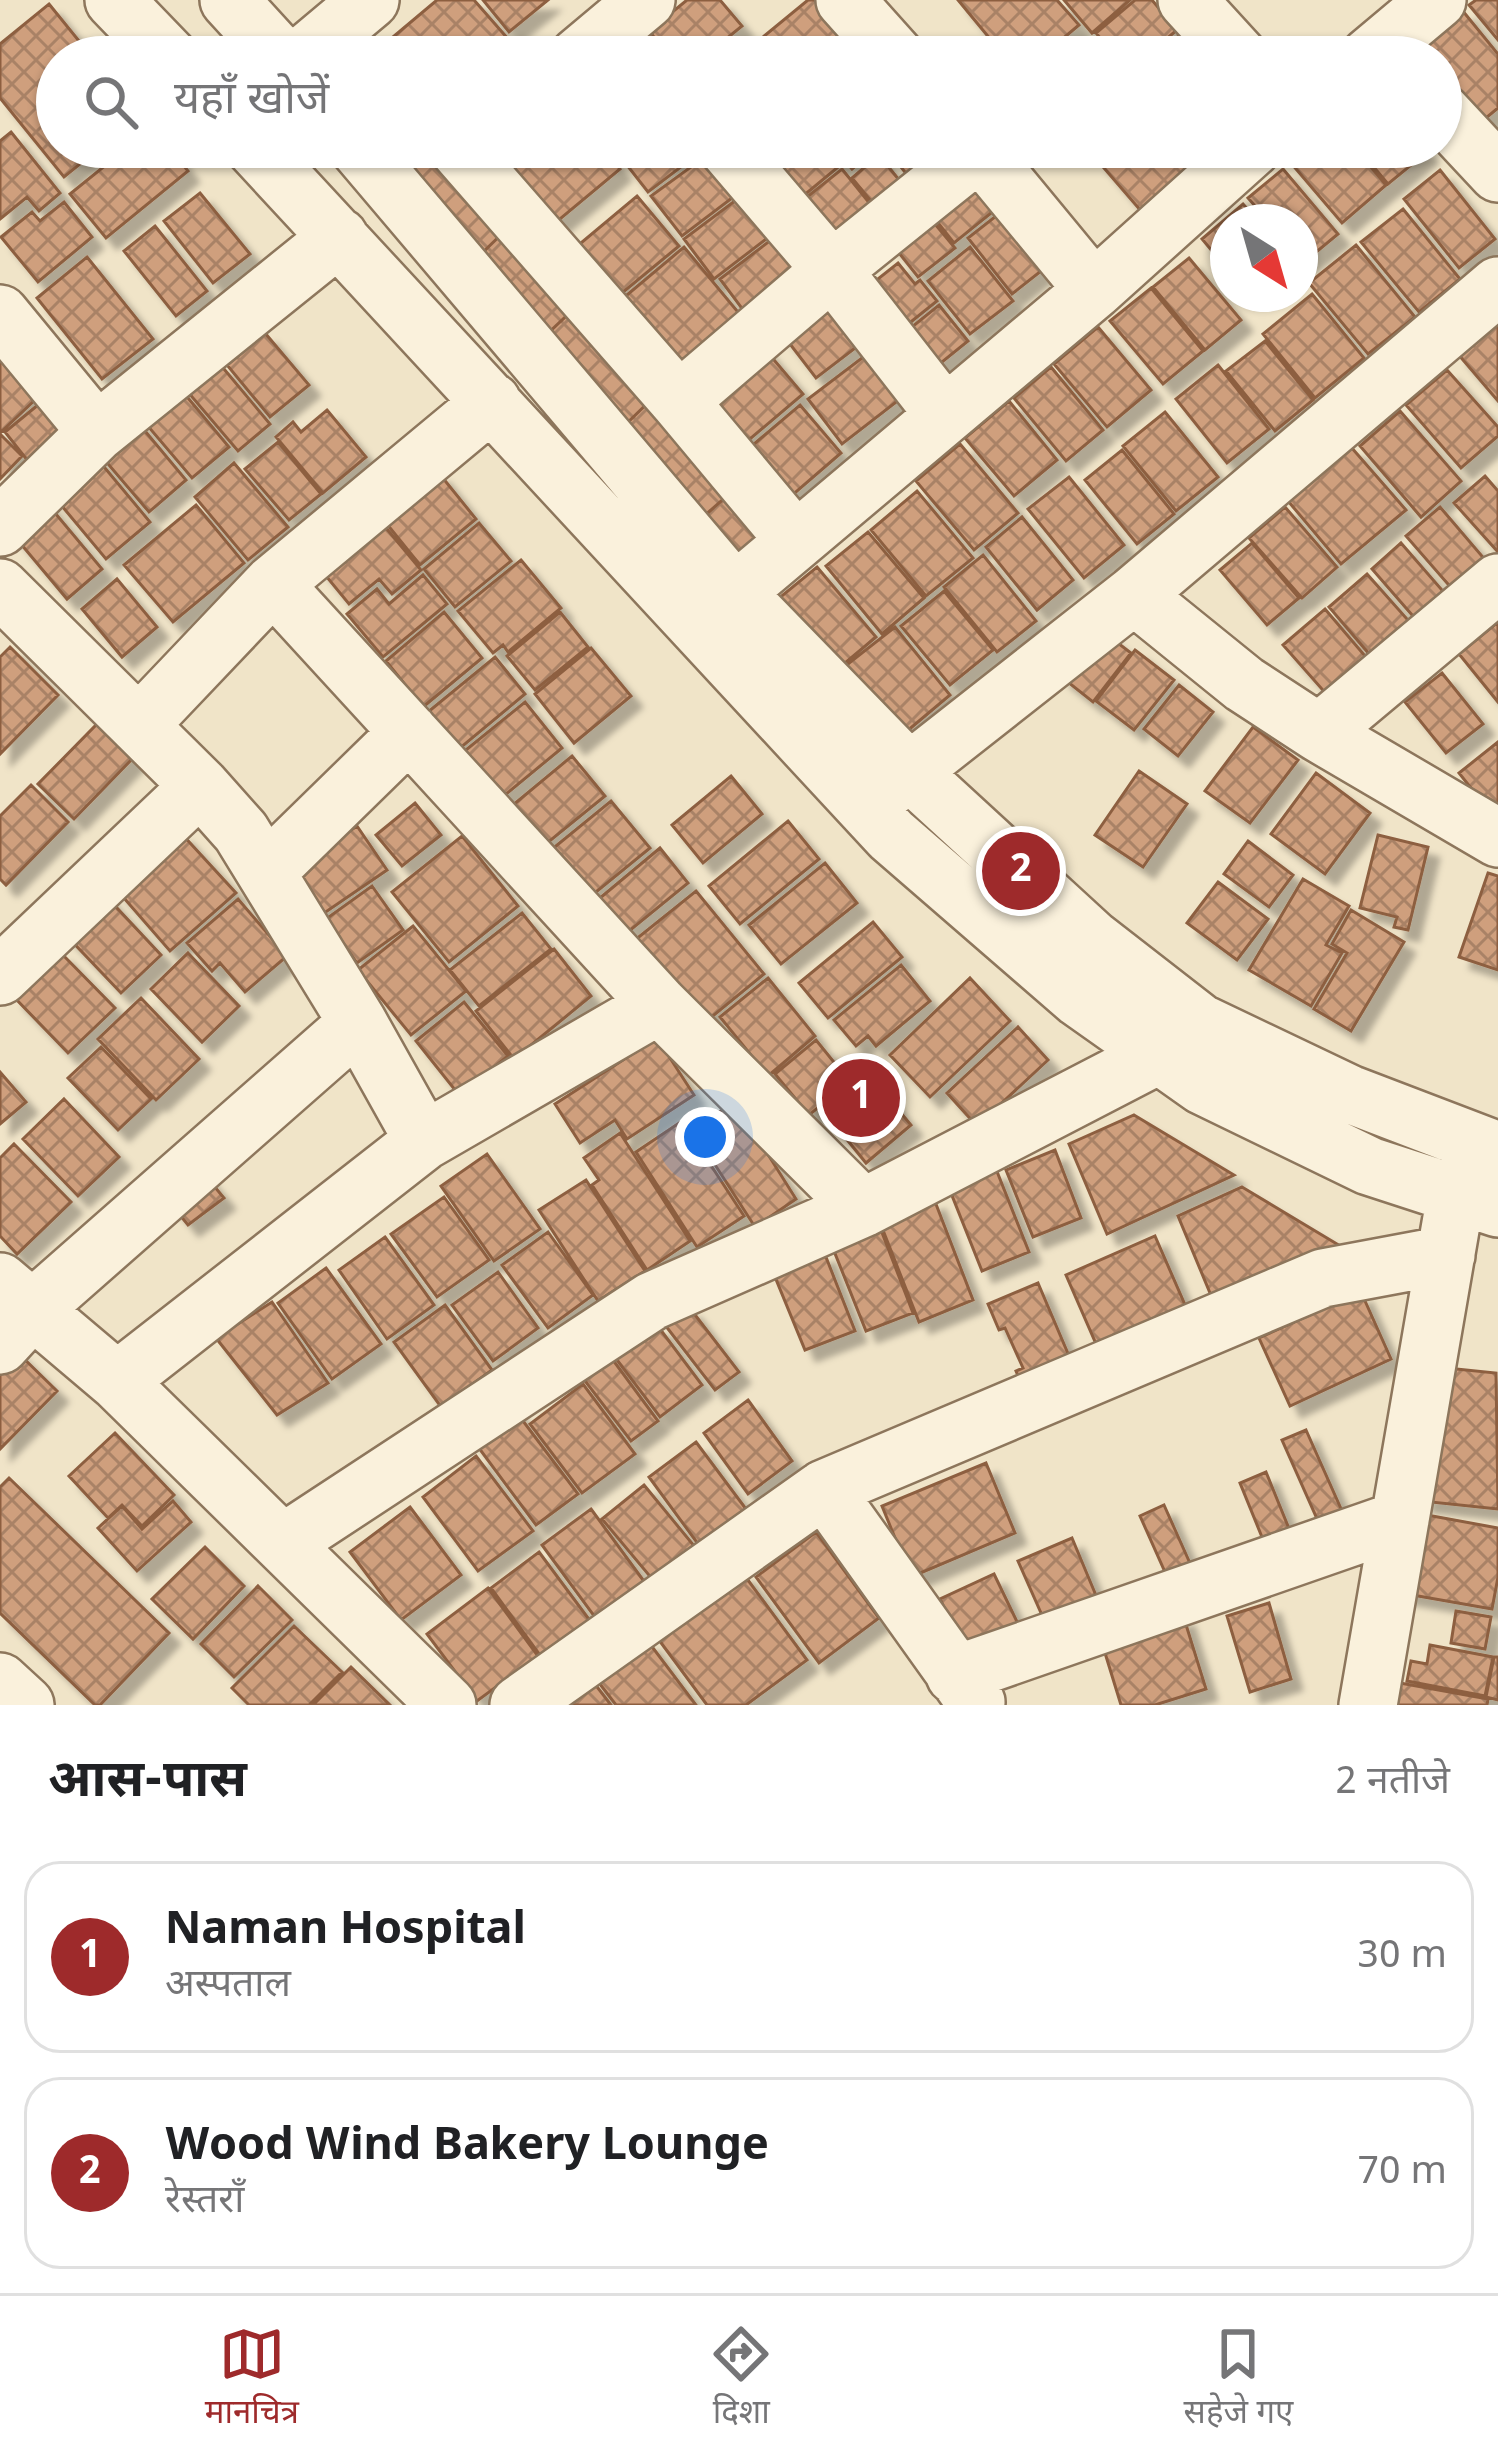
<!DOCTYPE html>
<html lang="hi">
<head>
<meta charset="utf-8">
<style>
	body { margin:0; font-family:Georgia,"Noto Sans Devanagari",serif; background:#f2f2f2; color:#202124 }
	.compass { position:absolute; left:1210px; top:204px; width:108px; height:108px; border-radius:50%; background:#fff; box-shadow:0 3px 9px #0004; rotate:143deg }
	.you { position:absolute; left:705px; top:1137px; width:42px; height:42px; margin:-30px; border:9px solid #fff; border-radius:50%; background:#1a73e8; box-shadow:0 0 0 18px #1a73e833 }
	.badge { display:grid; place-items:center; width:78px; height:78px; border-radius:50%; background:#9e2a2b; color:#fff; font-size:39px; font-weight:700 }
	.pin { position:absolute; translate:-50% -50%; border:6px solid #fff; box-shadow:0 3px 12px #0006 }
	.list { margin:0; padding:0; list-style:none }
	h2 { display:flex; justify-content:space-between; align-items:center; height:156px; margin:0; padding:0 48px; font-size:51px }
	h2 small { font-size:39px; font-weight:400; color:#757577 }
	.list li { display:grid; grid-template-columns:78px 1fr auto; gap:36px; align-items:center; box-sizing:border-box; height:192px; margin:0 24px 24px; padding:0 24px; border:3px solid #e0e0e0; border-radius:36px }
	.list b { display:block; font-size:45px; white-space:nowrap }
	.list p { margin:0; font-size:39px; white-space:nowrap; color:#757577 }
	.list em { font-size:39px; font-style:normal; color:#757577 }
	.icon { flex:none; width:66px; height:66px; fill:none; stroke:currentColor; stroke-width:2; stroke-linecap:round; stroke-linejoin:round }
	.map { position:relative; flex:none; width:1498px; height:1705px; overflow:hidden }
	.search { position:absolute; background:#fff; box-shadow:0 3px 9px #0004; left:36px; right:36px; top:36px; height:132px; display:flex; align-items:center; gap:30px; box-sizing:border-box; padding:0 42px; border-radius:66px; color:#757577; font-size:45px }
	.sheet { height:588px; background:#fff }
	nav { display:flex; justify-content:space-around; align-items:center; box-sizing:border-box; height:168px; border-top:3px solid #e0e0e0; background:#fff; font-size:33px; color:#757577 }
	nav a { display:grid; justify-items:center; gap:6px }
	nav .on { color:#9e2a2b }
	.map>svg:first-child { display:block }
</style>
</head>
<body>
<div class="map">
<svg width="1498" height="1705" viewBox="0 0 1498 1705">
	<defs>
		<pattern id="building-cross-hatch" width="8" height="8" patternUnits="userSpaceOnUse" patternTransform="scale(3)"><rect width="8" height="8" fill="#cf9f7d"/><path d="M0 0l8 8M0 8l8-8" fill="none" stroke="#a98266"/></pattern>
		<filter id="shadow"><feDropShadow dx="11" dy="11" stdDeviation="3" flood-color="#0004"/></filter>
	</defs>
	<rect width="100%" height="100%" fill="#f0e4c8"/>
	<path fill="url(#building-cross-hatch)" stroke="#8d5f41" stroke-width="3" filter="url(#shadow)" d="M 437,0 L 474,0 L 509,40 L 489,57 L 410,57 L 393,37 Z
		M 483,0 L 548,0 L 509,32 Z
		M 687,0 L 720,0 L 742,26 L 704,57 L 670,57 L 649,31 Z
		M 808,0 L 833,0 L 855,26 L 817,57 L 761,57 L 752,46 Z
		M 958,0 L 1057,0 L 1079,25 L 1041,57 L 1005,57 Z
		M 1064,0 L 1130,0 L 1092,33 Z
		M 1135,0 L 1152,0 L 1177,30 L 1145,57 L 1116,57 L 1096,33 Z
		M 1476,0 L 1498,0 L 1498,40 L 1469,5 Z
		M 49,4 L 92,57 L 57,57 L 57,147 L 101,147 L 64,177 L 0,98 L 0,44 Z
		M 1462,10 L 1498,54 L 1498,108 L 1480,123 L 1441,75 L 1441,57 L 1426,57 L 1418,46 Z
		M 852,30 L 874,57 L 818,57 Z
		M 1182,33 L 1202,57 L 1153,57 Z
		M 11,132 L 60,193 L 39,211 L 27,197 L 0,219 L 0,141 Z
		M 128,147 L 169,147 L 188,171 L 106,238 L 70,194 Z
		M 381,147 L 425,147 L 402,171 Z
		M 425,147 L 438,147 L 509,227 L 477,258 L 402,171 Z
		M 503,147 L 602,147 L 620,169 L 548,229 L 490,158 Z
		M 629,147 L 706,148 L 648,192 L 619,155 Z
		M 783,147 L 829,147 L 843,163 L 791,206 L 759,166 Z
		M 834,147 L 878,147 L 852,169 Z
		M 885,147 L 951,147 L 920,191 Z
		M 1112,147 L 1182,147 L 1203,171 L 1147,218 L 1097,160 Z
		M 1308,147 L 1354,147 L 1386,185 L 1342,223 L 1290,162 Z
		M 1357,147 L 1423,147 L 1427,152 L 1388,184 Z
		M 710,153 L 740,192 L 682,236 L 651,196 Z
		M 879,155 L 916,201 L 889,223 L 852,178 Z
		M 974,162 L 1006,201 L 954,243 L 923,204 Z
		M 842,169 L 875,210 L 826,250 L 792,209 Z
		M 1283,169 L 1338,234 L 1303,263 L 1300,222 L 1269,222 L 1248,198 Z
		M 1440,170 L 1495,239 L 1459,268 L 1404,199 Z
		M 200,193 L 250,254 L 213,283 L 164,221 Z
		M 744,194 L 774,233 L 714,279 L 684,239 Z
		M 637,196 L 679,246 L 610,303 L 569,253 Z
		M 64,202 L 92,237 L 38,282 L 1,237 L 32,212 L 40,221 Z
		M 1243,204 L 1259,222 L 1228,222 L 1228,270 L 1202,239 Z
		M 1010,205 L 1055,260 L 1012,294 L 968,238 Z
		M 920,206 L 955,248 L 918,277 L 884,234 Z
		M 1403,209 L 1460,279 L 1419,312 L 1361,242 Z
		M 155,226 L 207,291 L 176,316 L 124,251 Z
		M 509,227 L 577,306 L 545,336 L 477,258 Z
		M 780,233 L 813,276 L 752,322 L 720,279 Z
		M 1356,245 L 1415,317 L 1368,354 L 1309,283 Z
		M 684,247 L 752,329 L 683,386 L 615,305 Z
		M 970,247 L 1013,301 L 970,334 L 928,281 Z
		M 87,257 L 153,339 L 102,379 L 37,298 Z
		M 1189,258 L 1241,320 L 1205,350 L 1153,287 Z
		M 898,263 L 915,284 L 920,280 L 937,301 L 897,333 L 864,290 Z
		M 1151,288 L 1203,351 L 1163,384 L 1110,321 Z
		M 831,291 L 867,339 L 816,378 L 780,331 Z
		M 1312,294 L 1364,358 L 1315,398 L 1263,334 Z
		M 939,305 L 968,341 L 931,371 L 902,335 Z
		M 577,306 L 656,395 L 625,425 L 545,336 Z
		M 1498,318 L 1498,401 L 1457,353 Z
		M 1098,327 L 1151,390 L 1107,427 L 1054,364 Z
		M 265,333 L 309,385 L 270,417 L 227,365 Z
		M 1265,341 L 1313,400 L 1275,431 L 1226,371 Z
		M 879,345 L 913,389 L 842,444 L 808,399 Z
		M 763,347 L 803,394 L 737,450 L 697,404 Z
		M 2,362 L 36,399 L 0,433 L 0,364 Z
		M 219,363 L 270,424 L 238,451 L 187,391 Z
		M 1218,365 L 1269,429 L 1227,463 L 1176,399 Z
		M 1051,367 L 1103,430 L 1066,461 L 1014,398 Z
		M 1447,370 L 1498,427 L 1498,436 L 1461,468 L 1406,405 Z
		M 178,386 L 229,447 L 192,478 L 141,418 Z
		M 656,395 L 736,488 L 703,517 L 625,425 Z
		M 44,400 L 75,439 L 35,470 L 5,432 Z
		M 1009,401 L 1057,460 L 1014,496 L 965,438 Z
		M 800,405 L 841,453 L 789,498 L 747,450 Z
		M 327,410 L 366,457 L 323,493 L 276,437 L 293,422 L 301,432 Z
		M 1400,411 L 1461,481 L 1421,517 L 1360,446 Z
		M 1165,412 L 1218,477 L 1176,511 L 1123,446 Z
		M 135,419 L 186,480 L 149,512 L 97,451 Z
		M 0,434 L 22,456 L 0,479 Z
		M 278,442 L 321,494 L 289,520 L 245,469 Z
		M 960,444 L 1018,513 L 974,550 L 916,481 Z
		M 1351,447 L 1406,510 L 1341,564 L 1288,501 Z
		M 1122,450 L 1174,514 L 1137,544 L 1085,480 Z
		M 95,456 L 150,522 L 106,559 L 51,493 Z
		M 234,463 L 288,527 L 248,560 L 195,497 Z
		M 438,472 L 476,519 L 420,565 L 382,518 Z
		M 1485,476 L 1498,491 L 1498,552 L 1454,503 Z
		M 1069,477 L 1124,545 L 1084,578 L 1028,509 Z
		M 736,488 L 776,535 L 745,561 L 703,517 Z
		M 917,491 L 973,558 L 926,596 L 871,530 Z
		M 45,501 L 102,569 L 67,599 L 10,531 Z
		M 196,505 L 244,563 L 173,622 L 124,565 Z
		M 1285,507 L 1337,567 L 1302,598 L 1249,538 Z
		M 1440,507 L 1493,569 L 1460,598 L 1406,536 Z
		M 371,510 L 421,570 L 392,594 L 379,579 L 349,604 L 312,559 Z
		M 1022,517 L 1073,580 L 1037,610 L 986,547 Z
		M 479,523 L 511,561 L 455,607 L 424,569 Z
		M 868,532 L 924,598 L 882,634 L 826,566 Z
		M 1252,543 L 1299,598 L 1267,625 L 1220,570 Z
		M 1401,543 L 1455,605 L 1426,631 L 1372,569 Z
		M 983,555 L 1036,621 L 997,652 L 944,587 Z
		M 521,560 L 561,608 L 508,652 L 503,645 L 493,653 L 458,611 Z
		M 817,567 L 876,637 L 826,679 L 767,608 Z
		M 1367,574 L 1415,628 L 1376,662 L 1329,607 Z
		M 423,575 L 447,604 L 383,657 L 347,614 L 377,589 L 389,604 Z
		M 117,579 L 157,627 L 122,657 L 82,609 Z
		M 944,591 L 993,650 L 950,685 L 901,626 Z
		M 1325,609 L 1377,670 L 1336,705 L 1283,645 Z
		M 444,612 L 482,658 L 423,707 L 386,661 Z
		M 560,612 L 588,647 L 535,690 L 507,656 Z
		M 1498,622 L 1498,702 L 1459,654 Z
		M 895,627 L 950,695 L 900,737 L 844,667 Z
		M 1097,627 L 1131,653 L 1093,702 L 1059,675 Z
		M 10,647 L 58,695 L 0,754 L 0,657 Z
		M 591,648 L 631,696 L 574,743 L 535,694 Z
		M 1135,650 L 1174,680 L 1134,730 L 1096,701 Z
		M 495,657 L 525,694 L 459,749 L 428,712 Z
		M 1442,673 L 1483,724 L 1446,753 L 1405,702 Z
		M 1179,685 L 1213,712 L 1178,756 L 1144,729 Z
		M 525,702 L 562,748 L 499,800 L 461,754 Z
		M 100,721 L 135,756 L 74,819 L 38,784 Z
		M 1253,727 L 1298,760 L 1250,823 L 1205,791 Z
		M 1498,742 L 1498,822 L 1459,773 Z
		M 572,756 L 605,796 L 546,844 L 513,805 Z
		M 1139,771 L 1187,804 L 1143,867 L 1095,835 Z
		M 1316,773 L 1370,813 L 1325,874 L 1271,834 Z
		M 731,776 L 762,814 L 703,863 L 672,825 Z
		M 31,785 L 68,822 L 6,885 L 0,879 L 0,816 Z
		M 611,801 L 650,848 L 590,897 L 551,850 Z
		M 415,803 L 441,835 L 402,866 L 376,835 Z
		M 788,821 L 819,859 L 740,924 L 709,886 Z
		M 357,826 L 387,870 L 314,920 L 284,876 Z
		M 180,832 L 236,893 L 170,951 L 116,889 Z
		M 1378,835 L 1428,847 L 1408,930 L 1394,927 L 1397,917 L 1360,908 Z
		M 462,836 L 518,906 L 449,962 L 392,892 Z
		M 1248,841 L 1293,875 L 1269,907 L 1224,874 Z
		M 660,848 L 688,883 L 628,932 L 600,898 Z
		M 825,863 L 857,903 L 781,964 L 749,925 Z
		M 1488,873 L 1498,876 L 1498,970 L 1459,957 Z
		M 1303,879 L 1349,906 L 1326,945 L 1342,953 L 1311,1006 L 1249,970 Z
		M 1218,882 L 1268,919 L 1237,960 L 1187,923 Z
		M 372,886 L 403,930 L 357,963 L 326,919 Z
		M 696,891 L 764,974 L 703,1024 L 635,940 Z
		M 103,893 L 161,955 L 121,993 L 63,932 Z
		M 238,899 L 287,956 L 245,992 L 220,963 L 212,971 L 187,943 Z
		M 1351,910 L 1404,942 L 1351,1031 L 1314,1009 L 1347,953 L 1332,944 Z
		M 522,913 L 551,949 L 479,1006 L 450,970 Z
		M 873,922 L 902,957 L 828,1018 L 799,983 Z
		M 413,926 L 466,991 L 411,1035 L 358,970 Z
		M 554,949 L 591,996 L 514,1059 L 476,1011 Z
		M 60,952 L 115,1008 L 68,1053 L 13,996 Z
		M 188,953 L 239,1006 L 202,1042 L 151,989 Z
		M 901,965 L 930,1001 L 876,1046 L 868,1036 L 856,1046 L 834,1020 Z
		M 768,978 L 815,1036 L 768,1076 L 720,1017 Z
		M 970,978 L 1010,1021 L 930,1097 L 890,1055 Z
		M 141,998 L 199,1059 L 156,1100 L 98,1039 Z
		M 464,1002 L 508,1056 L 459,1095 L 416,1041 Z
		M 1018,1027 L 1048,1060 L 977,1126 L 947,1093 Z
		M 657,1038 L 694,1095 L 627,1139 L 615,1120 L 580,1143 L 555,1104 Z
		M 816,1040 L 850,1082 L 809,1115 L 775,1074 Z
		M 101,1047 L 151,1099 L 118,1130 L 68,1078 Z
		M 0,1072 L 26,1102 L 0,1124 Z
		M 867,1072 L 911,1125 L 866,1163 L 822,1109 Z
		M 64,1099 L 119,1157 L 78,1196 L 23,1139 Z
		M 735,1102 L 796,1199 L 755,1227 L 692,1129 Z
		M 1134,1115 L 1234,1175 L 1107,1234 L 1069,1144 Z
		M 682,1121 L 744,1216 L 697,1247 L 636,1152 Z
		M 620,1133 L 690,1241 L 647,1270 L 592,1185 L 599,1180 L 584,1158 Z
		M 14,1144 L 71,1202 L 17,1254 L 0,1236 L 0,1158 Z
		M 1055,1150 L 1081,1218 L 1033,1237 L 1006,1170 Z
		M 487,1154 L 540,1229 L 494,1261 L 441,1186 Z
		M 996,1169 L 1029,1252 L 982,1271 L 949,1188 Z
		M 204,1174 L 224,1198 L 188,1225 L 170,1203 Z
		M 586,1180 L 645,1271 L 598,1301 L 539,1210 Z
		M 1242,1187 L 1342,1247 L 1215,1305 L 1178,1216 Z
		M 444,1197 L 489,1260 L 437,1297 L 391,1234 Z
		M 934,1199 L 973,1300 L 919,1322 L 879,1220 Z
		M 876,1217 L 913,1313 L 866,1331 L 828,1236 Z
		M 548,1232 L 593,1295 L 548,1328 L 502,1265 Z
		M 1155,1236 L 1189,1314 L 1100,1353 L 1066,1275 Z
		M 385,1237 L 434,1305 L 387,1339 L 339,1270 Z
		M 824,1252 L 855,1331 L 805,1350 L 773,1272 Z
		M 326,1268 L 381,1344 L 332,1379 L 278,1303 Z
		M 498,1272 L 538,1328 L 493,1361 L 452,1305 Z
		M 1038,1283 L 1072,1363 L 1022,1385 L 1016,1371 L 1023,1368 L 1005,1328 L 999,1330 L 988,1304 Z
		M 1361,1292 L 1391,1359 L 1290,1406 L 1259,1338 Z
		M 272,1302 L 328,1383 L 277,1415 L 216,1338 Z
		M 445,1305 L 492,1370 L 441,1407 L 394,1342 Z
		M 689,1307 L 739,1372 L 715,1390 L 665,1325 Z
		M 657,1325 L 702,1385 L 660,1417 L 614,1356 Z
		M 13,1348 L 57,1391 L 0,1449 L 0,1362 Z
		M 610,1356 L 658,1421 L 631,1441 L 582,1377 Z
		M 1437,1367 L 1496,1373 L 1498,1509 L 1421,1501 Z
		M 583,1384 L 635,1454 L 582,1493 L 530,1424 Z
		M 748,1400 L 792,1461 L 748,1494 L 704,1433 Z
		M 511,1405 L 578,1494 L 536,1525 L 470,1436 Z
		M 1306,1430 L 1342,1511 L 1318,1521 L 1282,1440 Z
		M 115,1433 L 174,1495 L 142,1526 L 122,1505 L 108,1518 L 69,1476 Z
		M 696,1442 L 746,1509 L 698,1544 L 649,1477 Z
		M 476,1456 L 533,1531 L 478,1571 L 423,1497 Z
		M 986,1463 L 1015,1533 L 911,1577 L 882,1506 Z
		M 1266,1472 L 1290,1531 L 1264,1542 L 1240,1483 Z
		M 9,1478 L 169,1633 L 100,1705 L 95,1705 L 0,1613 L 0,1487 Z
		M 644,1485 L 695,1547 L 653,1580 L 602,1519 Z
		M 173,1501 L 191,1522 L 137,1571 L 98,1528 L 122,1506 L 142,1529 Z
		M 1164,1505 L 1193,1570 L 1169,1581 L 1140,1516 Z
		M 410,1507 L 461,1575 L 401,1620 L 350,1552 Z
		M 591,1509 L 646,1584 L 597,1620 L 542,1545 Z
		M 1416,1513 L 1498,1528 L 1498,1577 L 1492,1609 L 1401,1593 Z
		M 816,1532 L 879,1618 L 819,1663 L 756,1577 Z
		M 1072,1538 L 1100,1605 L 1045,1622 L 1018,1561 Z
		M 205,1547 L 244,1586 L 193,1639 L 152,1599 Z
		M 539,1552 L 591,1622 L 542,1658 L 491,1588 Z
		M 742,1572 L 807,1660 L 746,1705 L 707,1705 L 656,1636 Z
		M 994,1574 L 1022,1632 L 968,1658 L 940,1599 Z
		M 258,1586 L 292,1620 L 234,1677 L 201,1644 Z
		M 488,1588 L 538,1656 L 477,1701 L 427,1634 Z
		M 1269,1603 L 1291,1679 L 1250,1692 L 1227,1616 Z
		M 1456,1611 L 1491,1617 L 1485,1649 L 1451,1643 Z
		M 1183,1615 L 1206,1689 L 1155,1705 L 1121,1705 L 1101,1640 Z
		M 294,1626 L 342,1672 L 309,1705 L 249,1705 L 232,1688 Z
		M 647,1640 L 696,1705 L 616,1705 L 596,1679 Z
		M 1430,1645 L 1493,1657 L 1485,1696 L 1407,1681 L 1411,1661 L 1427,1664 Z
		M 1494,1657 L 1498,1657 L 1498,1700 L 1486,1697 Z
		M 351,1667 L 390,1705 L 313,1705 Z
		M 591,1679 L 611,1705 L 557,1705 Z
		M 1400,1683 L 1488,1699 L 1487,1705 L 1396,1705 Z"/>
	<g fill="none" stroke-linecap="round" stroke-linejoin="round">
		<g stroke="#8d765c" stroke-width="62">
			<path id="minor" d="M 114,0 L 169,57
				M 229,0 L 281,57
				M 845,0 L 896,57
				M 1187,0 L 1239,57
				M 302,57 L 370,0
				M 578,57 L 646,0
				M 1369,57 L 1437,0
				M 1441,112 L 1498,173
				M 254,147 L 891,835 L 1079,998 L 1202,1085 L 1369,1166 L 1498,1208
				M 358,147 L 734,591 L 909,771 L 1092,939 L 1200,1023 L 1349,1094 L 1498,1151
				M 457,147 L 679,401 L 832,270 L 980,151
				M 727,147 L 832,270 L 945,415
				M 976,147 L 1094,290
				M 0,314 L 97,432
				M 679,401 L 795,540
				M 0,527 L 97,432 L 339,237
				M 273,584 L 659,1005 L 863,1208
				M 0,588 L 200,786 L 241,832 L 358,1023 L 424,1141
				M 1134,595 L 1244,684 L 1319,733 L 1498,838
				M 706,617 L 1094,290 L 1253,147
				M 139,725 L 273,584 L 492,402
				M 1319,733 L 1498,583
				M 881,794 L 1134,595 L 1498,286
				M 266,872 L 409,732
				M 0,976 L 200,786
				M 0,1282 L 117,1381 L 447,1705
				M 0,1345 L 34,1308 L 358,1023
				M 117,1381 L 424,1141 L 659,1005
				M 824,1489 L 976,1702
				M 285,1542 L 652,1301 L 863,1208 L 1160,1054
				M 955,1675 L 1400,1520
				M 0,1682 L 25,1705
				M 519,1705 L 824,1489 L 1323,1278 L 1446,1255
				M 1368,1705 L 1452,1218"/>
		</g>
		<use href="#minor" stroke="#faf1dc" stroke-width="57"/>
	</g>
</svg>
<svg class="compass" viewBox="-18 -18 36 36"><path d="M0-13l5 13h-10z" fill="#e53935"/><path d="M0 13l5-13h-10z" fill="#757577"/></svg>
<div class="you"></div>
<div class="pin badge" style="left:861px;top:1098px">1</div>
<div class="pin badge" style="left:1021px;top:871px">2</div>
<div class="search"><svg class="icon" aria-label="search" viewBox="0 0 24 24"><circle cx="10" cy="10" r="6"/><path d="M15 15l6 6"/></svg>यहाँ खोजें</div>
</div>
<section class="sheet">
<h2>आस-पास<small>2 नतीजे</small></h2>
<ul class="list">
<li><span class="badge">1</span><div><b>Naman Hospital</b><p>अस्पताल</p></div><em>30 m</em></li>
<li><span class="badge">2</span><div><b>Wood Wind Bakery Lounge</b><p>रेस्तराँ</p></div><em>70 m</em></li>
</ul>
</section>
<nav>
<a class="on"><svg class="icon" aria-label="map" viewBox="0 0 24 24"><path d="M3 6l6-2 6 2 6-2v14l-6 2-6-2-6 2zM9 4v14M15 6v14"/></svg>मानचित्र</a>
<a><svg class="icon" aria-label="directions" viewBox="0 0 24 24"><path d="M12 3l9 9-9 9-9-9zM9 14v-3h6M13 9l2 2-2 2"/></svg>दिशा</a>
<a><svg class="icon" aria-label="saved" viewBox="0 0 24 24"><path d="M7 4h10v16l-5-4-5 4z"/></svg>सहेजे गए</a>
</nav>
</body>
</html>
